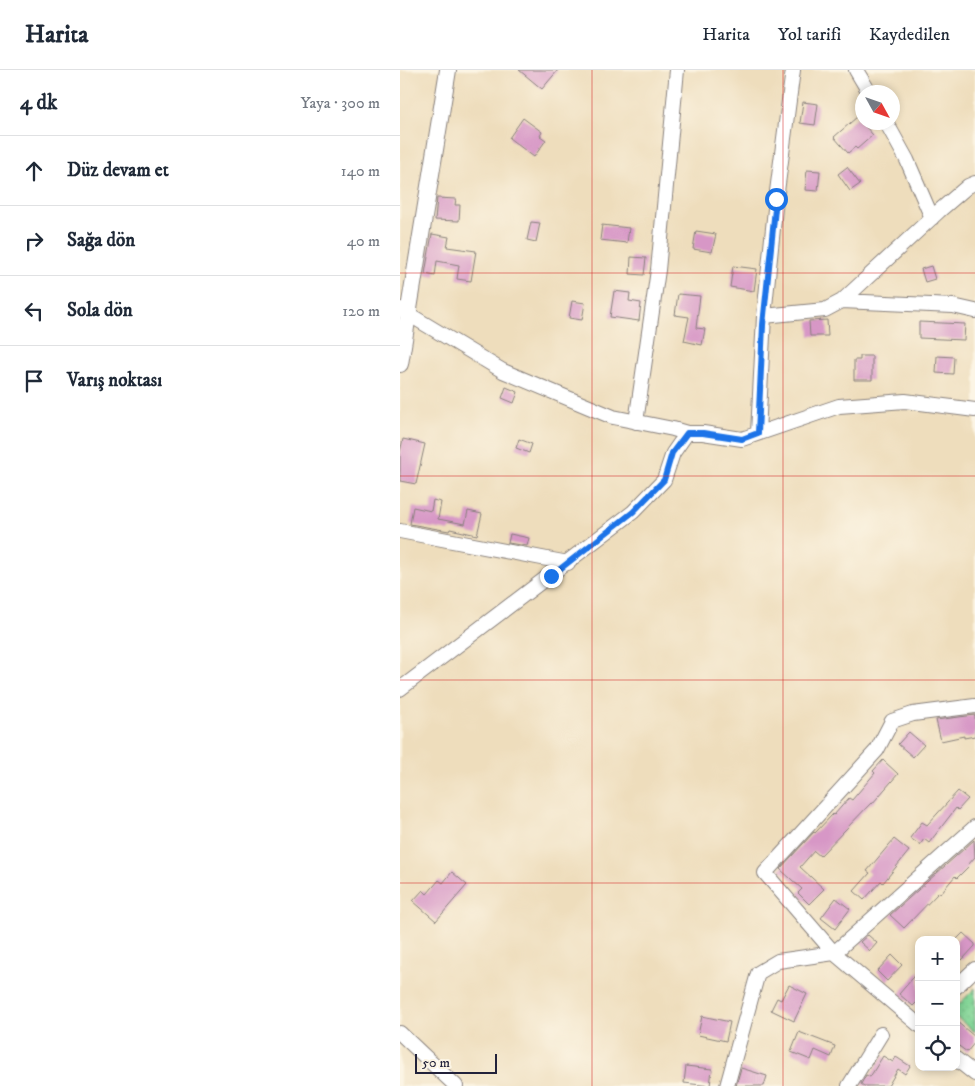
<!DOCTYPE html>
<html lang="tr">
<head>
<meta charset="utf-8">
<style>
	body { margin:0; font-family:"IM FELL DW Pica",serif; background:#f6f6f7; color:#1f2937 }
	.controls { position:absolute; right:15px; bottom:15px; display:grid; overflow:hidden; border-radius:10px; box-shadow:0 2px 8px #0003 }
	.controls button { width:45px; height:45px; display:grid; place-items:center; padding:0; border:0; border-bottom:1px solid #e0e1e3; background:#fff; color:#1f2937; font:25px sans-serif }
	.compass { position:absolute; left:455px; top:15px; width:45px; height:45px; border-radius:50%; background:#fff; box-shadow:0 2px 8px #0003; rotate:130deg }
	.scale { position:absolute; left:15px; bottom:12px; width:82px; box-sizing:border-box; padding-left:5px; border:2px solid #22223b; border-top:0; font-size:14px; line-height:18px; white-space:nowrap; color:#22223b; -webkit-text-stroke:4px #fcf5e5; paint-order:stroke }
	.stop { position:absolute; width:15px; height:15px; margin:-11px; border:4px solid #1a73e8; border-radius:50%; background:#fff }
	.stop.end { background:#1a73e8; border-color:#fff; box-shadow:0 1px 5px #0008 }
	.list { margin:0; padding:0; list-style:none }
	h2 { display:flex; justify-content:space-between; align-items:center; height:65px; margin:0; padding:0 20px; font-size:21px }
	h2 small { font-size:16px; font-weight:400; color:#747a83 }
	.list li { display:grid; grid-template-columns:32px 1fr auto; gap:15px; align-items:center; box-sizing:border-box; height:70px; padding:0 20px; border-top:1px solid #e0e1e3 }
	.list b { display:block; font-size:19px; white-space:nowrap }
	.list em { font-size:16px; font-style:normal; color:#747a83 }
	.icon { flex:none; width:28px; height:28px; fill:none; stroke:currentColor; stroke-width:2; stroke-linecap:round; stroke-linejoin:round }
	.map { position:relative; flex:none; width:575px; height:1016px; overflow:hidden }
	header { display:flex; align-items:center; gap:30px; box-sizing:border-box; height:70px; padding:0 25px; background:#fff; border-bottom:1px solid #e0e1e3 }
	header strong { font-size:24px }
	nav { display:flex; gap:28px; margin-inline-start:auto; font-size:18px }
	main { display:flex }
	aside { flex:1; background:#fff }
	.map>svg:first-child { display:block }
</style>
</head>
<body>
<header>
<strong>Harita</strong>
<nav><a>Harita</a><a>Yol tarifi</a><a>Kaydedilen</a></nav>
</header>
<main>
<aside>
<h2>4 dk<small>Yaya · 300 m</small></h2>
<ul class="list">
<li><svg class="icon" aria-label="ahead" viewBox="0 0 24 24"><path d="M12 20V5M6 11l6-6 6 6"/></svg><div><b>Düz devam et</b></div><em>140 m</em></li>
<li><svg class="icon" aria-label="right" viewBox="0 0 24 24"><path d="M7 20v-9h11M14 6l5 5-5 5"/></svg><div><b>Sağa dön</b></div><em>40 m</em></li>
<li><svg class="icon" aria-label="left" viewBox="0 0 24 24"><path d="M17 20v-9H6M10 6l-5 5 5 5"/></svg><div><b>Sola dön</b></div><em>120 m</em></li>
<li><svg class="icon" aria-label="arrive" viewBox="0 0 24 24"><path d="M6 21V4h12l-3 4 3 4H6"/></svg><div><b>Varış noktası</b></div></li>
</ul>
</aside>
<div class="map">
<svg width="575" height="1016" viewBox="0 0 575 1016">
	<defs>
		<pattern id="grass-dots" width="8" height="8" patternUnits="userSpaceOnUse" patternTransform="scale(1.25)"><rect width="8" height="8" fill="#83d697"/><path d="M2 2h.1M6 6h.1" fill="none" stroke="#71b783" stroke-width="1.8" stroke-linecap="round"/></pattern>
	</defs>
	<rect width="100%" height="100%" fill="#fcf5e5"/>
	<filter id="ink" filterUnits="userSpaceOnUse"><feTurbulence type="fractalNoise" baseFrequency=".02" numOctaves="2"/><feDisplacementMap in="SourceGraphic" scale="10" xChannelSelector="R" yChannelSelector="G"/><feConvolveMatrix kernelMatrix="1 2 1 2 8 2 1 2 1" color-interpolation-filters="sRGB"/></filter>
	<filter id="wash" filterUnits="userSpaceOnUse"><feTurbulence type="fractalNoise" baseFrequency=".0096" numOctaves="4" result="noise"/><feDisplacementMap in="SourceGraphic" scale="20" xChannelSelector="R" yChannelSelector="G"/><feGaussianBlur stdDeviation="1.12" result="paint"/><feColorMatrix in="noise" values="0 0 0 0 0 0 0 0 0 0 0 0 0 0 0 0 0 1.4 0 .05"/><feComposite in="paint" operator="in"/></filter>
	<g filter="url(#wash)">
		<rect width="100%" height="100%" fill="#eeddbc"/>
		<path fill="url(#grass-dots)" stroke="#527c69" d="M 575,918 L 575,962 L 556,947 L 556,937 Z"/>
		<g id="blocks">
			<path fill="#d797c6" d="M 119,0 L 158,0 L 142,19 Z
				M 403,32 L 418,34 L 415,55 L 400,53 Z
				M 457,47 L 473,65 L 457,79 L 455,77 L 448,83 L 434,67 Z
				M 123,48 L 142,62 L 140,66 L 146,70 L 134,87 L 109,68 Z
				M 447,97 L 460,114 L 450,121 L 438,104 Z
				M 407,100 L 420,101 L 418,121 L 405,120 Z
				M 37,128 L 56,129 L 55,135 L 60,135 L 59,151 L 35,150 Z
				M 131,152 L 140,153 L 136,172 L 127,170 Z
				M 202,155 L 229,158 L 227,173 L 200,170 Z
				M 296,161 L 316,164 L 312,182 L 293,179 Z
				M 32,164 L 49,167 L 47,177 L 76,181 L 71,211 L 57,209 L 59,195 L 37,191 L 35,206 L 25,204 Z
				M 231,187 L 246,188 L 244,205 L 230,204 Z
				M 333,196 L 357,199 L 354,221 L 330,217 Z
				M 531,196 L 535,209 L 525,212 L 521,199 Z
				M 214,221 L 230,223 L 229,231 L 241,233 L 239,251 L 210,247 Z
				M 278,224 L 300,226 L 296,258 L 305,259 L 302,275 L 284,271 L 289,247 L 275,245 Z
				M 172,231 L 185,233 L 182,250 L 169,248 Z
				M 427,250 L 428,266 L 410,266 L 409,251 Z
				M 519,252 L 565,254 L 564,270 L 519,268 Z
				M 460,286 L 472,286 L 472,310 L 454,310 L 454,290 L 460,290 Z
				M 537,286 L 554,287 L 553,304 L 536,303 Z
				M 106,317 L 118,322 L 114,333 L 102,328 Z
				M 3,369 L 25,374 L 16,414 L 0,411 L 0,382 Z
				M 119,369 L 132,374 L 129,383 L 116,378 Z
				M 33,430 L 41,432 L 38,449 L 65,454 L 68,441 L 82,444 L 77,465 L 50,459 L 49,461 L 10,454 L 13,437 L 31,441 Z
				M 110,464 L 129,468 L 127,476 L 108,473 Z
				M 575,645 L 575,666 L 564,668 L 564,666 L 541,671 L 536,650 Z
				M 509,662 L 524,675 L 513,687 L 498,674 Z
				M 483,690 L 498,704 L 472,734 L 471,733 L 420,786 L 414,781 L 400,797 L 424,819 L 409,834 L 398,823 L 402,819 L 380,799 L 414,762 L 415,763 L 433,744 L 434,745 L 449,728 L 452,730 L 475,703 L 473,701 Z
				M 558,721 L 568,729 L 558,740 L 556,738 L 529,773 L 524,769 L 520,775 L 510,768 L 522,752 L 527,755 Z
				M 494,769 L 509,781 L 483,813 L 481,811 L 464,830 L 454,821 L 470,803 L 467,801 Z
				M 574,770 L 575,787 L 568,795 L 569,796 L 557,808 L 555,806 L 540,824 L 539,822 L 504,858 L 490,845 Z
				M 52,802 L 67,815 L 36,851 L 13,831 L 23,820 L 27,824 L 39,810 L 43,813 Z
				M 436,828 L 450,839 L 435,859 L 421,848 Z
				M 563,863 L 575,874 L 575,876 L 562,890 L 556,884 L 556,870 Z
				M 468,865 L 477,873 L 470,881 L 460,872 Z
				M 492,885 L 502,895 L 487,911 L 477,901 Z
				M 519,901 L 519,930 L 513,936 L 499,924 Z
				M 389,915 L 407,924 L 394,951 L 371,940 L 377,928 L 381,930 Z
				M 302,946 L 330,952 L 326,971 L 298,965 Z
				M 556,951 L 575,967 L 575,972 L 567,982 L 556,974 Z
				M 399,962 L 435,976 L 431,987 L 415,980 L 411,990 L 391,982 Z
				M 483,986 L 493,992 L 496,987 L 510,996 L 505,1004 L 498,999 L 488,1016 L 464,1016 L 461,1014 L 466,1005 L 470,1007 Z
				M 286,996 L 312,999 L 310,1016 L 284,1013 Z
				M 341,998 L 367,1006 L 364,1016 L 336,1016 Z"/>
		</g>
	</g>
	<g filter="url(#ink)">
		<use href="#blocks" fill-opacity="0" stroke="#88807c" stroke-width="1"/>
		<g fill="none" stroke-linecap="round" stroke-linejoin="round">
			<g stroke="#88807c" stroke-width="16">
				<path id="minor" d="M 456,0 L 469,22
					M 486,52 L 507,90 L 532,148
					M 442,231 L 553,236 L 575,241
					M 0,239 L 103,301 L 213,347 L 273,359 L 287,363
					M 364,246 L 425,240 L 442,231 L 539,141 L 568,116 L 575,113
					M 236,352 L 258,200 L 277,0
					M 358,363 L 364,246 L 376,129 L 393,0
					M 0,461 L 168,493
					M 0,619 L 233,442 L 264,410 L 273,383 L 287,363 L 303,363 L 342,369 L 439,336 L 505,331 L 575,340
					M 556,917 L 575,899
					M 519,955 L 434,883 L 365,803 L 477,680 L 492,651 L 513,644 L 575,636
					M 0,963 L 56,1016
					M 556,989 L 575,1004
					M 327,1016 L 358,903 L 378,891 L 434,883 L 575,757
					M 449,1016 L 481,964"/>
			</g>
			<g stroke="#88807c" stroke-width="18">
				<path id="major" d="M 0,294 L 48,0"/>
			</g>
			<use href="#minor" stroke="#fff" stroke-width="14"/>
			<use href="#major" stroke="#fff" stroke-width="16"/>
		</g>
	</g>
	<g fill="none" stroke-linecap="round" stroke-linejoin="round" filter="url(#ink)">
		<path stroke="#1a73e8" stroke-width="6" d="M 151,506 L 233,442 L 264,410 L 272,383 L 287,363 L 303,363 L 342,369 L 358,363 L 363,255 L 376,129"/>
	</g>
	<path fill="none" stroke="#d62828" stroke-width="1" stroke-opacity="0.55" d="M 192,0 L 192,1016M 383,0 L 383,1016M 0,203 L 575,203M 0,406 L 575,406M 0,610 L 575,610M 0,813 L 575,813"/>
</svg>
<div class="controls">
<button>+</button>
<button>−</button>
<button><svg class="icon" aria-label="locate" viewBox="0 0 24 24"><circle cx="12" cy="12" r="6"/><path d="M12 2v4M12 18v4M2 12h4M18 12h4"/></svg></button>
</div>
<svg class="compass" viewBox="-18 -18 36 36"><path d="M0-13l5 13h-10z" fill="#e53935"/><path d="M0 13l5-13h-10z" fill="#747a83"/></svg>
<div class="scale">50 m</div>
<div class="stop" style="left:376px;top:129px"></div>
<div class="stop end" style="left:151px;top:506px"></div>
</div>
</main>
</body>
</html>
